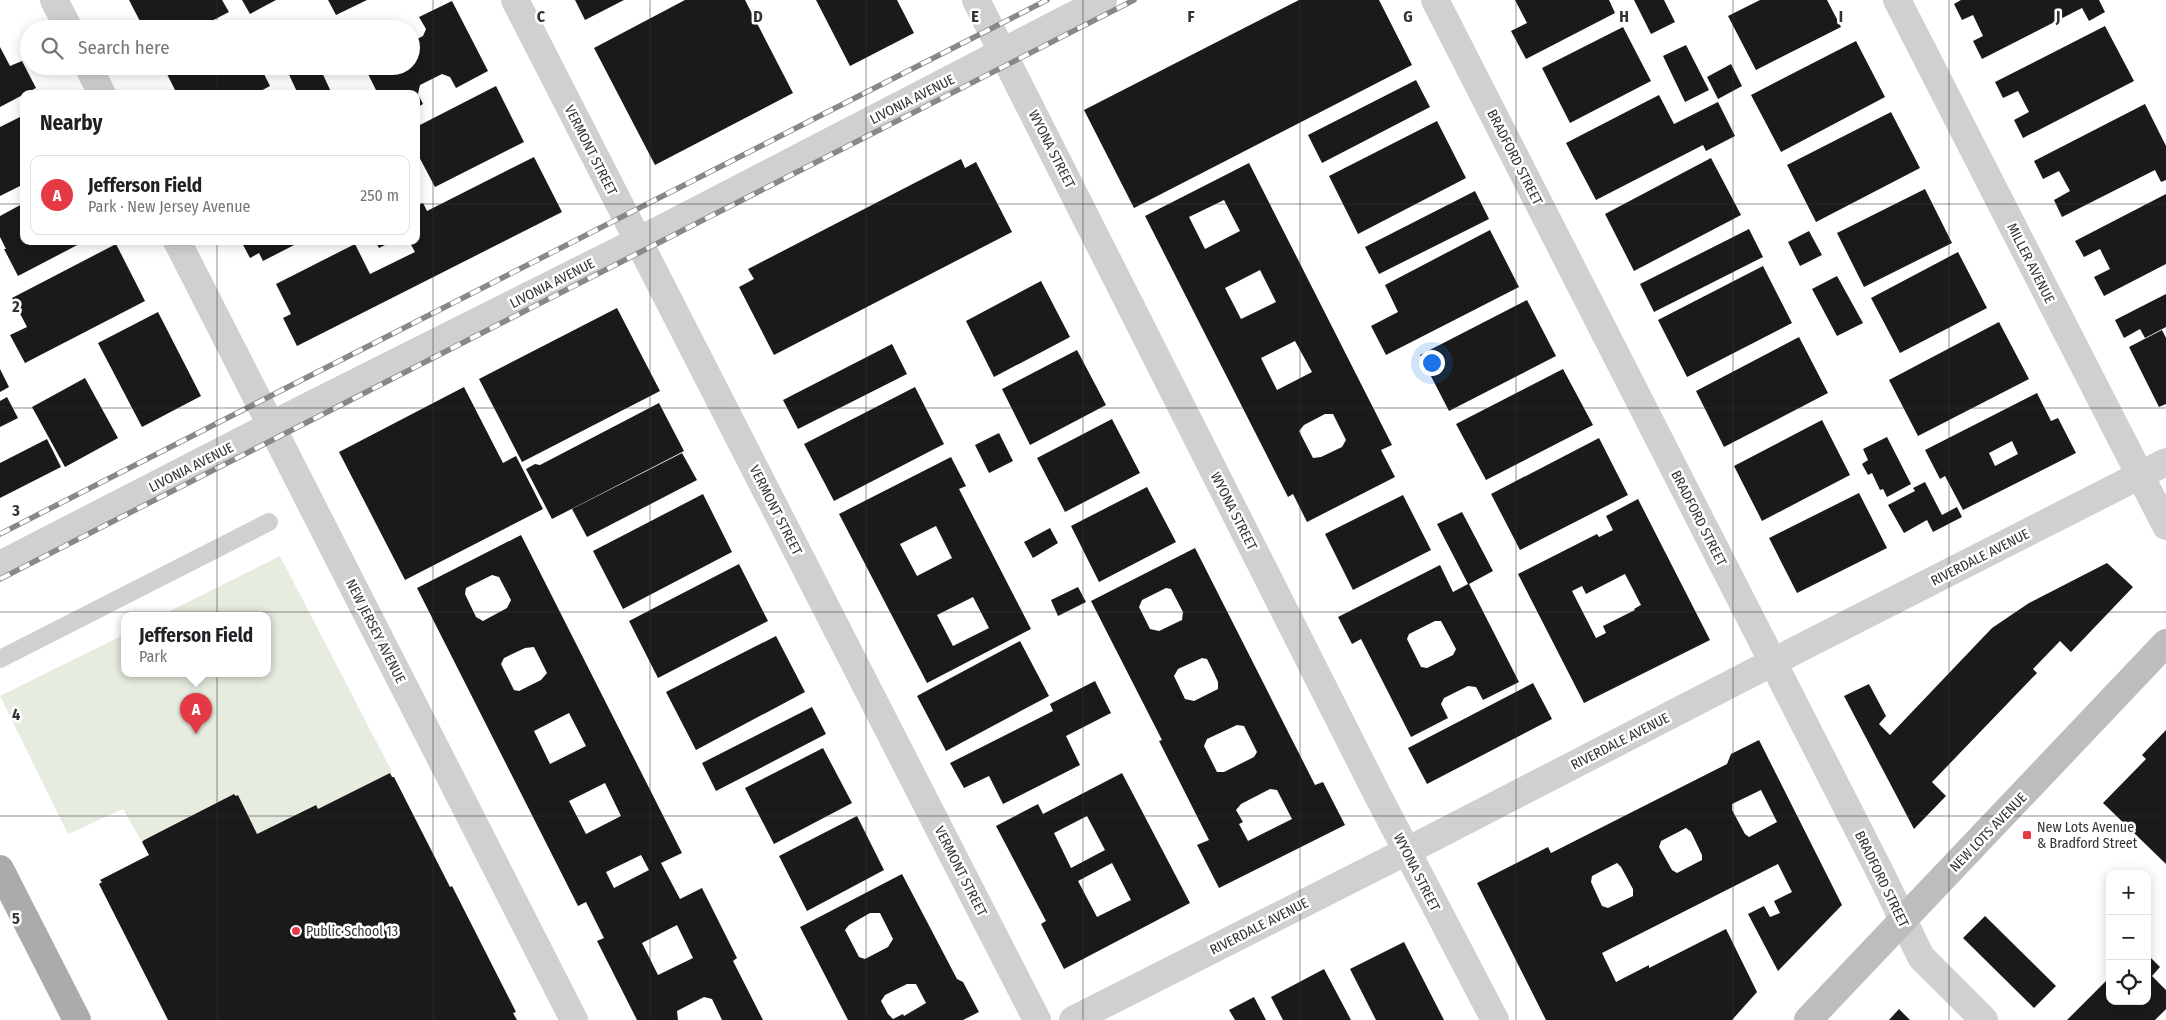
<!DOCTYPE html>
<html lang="en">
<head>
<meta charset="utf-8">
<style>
	body { margin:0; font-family:"Fira Sans Condensed",sans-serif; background:#f2f2f2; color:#202124 }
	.controls { position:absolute; right:15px; bottom:15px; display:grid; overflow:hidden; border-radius:10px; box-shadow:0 2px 12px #0003 }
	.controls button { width:45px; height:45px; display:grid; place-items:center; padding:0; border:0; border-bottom:1px solid #e0e0e0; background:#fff; color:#202124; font:25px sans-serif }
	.you { position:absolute; left:1431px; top:362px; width:18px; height:18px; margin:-12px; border:4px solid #fff; border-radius:50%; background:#1a73e8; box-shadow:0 0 0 8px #1a73e833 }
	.badge { display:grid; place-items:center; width:32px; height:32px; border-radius:50%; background:#e63946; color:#fff; font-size:16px; font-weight:700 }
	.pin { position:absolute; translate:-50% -41px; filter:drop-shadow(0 1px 2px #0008) }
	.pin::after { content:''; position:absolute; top:26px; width:18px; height:15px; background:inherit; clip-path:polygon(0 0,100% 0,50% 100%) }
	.popup { position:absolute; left:121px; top:612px; width:150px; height:65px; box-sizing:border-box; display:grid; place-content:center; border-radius:10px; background:#fff; filter:drop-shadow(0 1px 4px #0005); font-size:16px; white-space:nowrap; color:#757577 }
	.popup b { font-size:19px; color:#202124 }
	.popup::after { content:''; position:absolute; left:50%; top:100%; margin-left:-10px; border:10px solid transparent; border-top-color:#fff }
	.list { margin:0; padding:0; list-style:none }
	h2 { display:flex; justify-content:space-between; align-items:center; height:65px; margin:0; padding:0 20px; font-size:21px }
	h2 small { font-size:16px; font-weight:400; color:#757577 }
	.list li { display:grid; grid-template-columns:32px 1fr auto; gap:15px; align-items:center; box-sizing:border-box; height:80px; margin:0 10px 10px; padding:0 10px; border:1px solid #e0e0e0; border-radius:10px }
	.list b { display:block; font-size:19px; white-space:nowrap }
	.list p { margin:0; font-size:16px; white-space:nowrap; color:#757577 }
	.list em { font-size:16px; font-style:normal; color:#757577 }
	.icon { flex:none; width:28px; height:28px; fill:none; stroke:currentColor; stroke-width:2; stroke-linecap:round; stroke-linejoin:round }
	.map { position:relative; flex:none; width:2166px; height:1020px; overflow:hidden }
	.search { position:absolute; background:#fff; box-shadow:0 2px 12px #0003; left:20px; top:20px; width:400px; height:55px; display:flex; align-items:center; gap:12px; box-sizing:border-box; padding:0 18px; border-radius:28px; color:#757577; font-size:19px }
	.panel { position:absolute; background:#fff; box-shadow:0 2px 12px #0003; left:20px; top:90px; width:400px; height:155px; border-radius:10px }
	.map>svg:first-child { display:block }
</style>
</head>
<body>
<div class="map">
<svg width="2166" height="1020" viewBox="0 0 2166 1020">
	<rect width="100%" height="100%" fill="#fff"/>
	<path fill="#e6ecdf" d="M 280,556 L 392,772 L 318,809 L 315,805 L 257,834 L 238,795 L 234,794 L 144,839 L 142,842 L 123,809 L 68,834 L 0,696 L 125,634 L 125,673 L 267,673 L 267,615 L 162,615 Z"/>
	<path fill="#1a1a1a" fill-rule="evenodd" d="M 129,0 L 222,0 L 229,12 L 196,29 L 144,29 Z
		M 242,0 L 276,0 L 250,14 Z
		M 328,0 L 367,0 L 336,15 Z
		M 575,0 L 624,0 L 585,20 Z
		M 685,0 L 745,0 L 793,93 L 655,165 L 594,48 Z
		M 816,0 L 897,0 L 914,33 L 850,66 Z
		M 1299,0 L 1379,0 L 1412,65 L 1134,208 L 1084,110 Z
		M 1515,0 L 1609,0 L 1615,13 L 1526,59 L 1511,31 L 1527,23 Z
		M 1634,0 L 1664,0 L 1675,22 L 1651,34 Z
		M 1760,0 L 1827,0 L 1841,27 L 1756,70 L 1728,16 Z
		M 1961,0 L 2099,0 L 2105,12 L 2089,21 L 2082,8 L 1982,59 L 1973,41 L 1983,36 L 1973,15 L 1962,20 L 1954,4 Z
		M 452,1 L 488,71 L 456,88 L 450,77 L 442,74 L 420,85 L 418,94 L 423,104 L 416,108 L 416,94 L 378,94 L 364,66 L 411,66 L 411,42 L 423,36 L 426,29 L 419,17 Z
		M 2105,26 L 2134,81 L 2023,138 L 2014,120 L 2029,112 L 2018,91 L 2003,98 L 1995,82 Z
		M 1623,27 L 1651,81 L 1570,123 L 1542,68 Z
		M 1856,41 L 1885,97 L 1781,152 L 1751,95 Z
		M 1686,45 L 1709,90 L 1685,102 L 1663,56 Z
		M 0,47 L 10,66 L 22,61 L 36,88 L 0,107 Z
		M 1731,64 L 1742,86 L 1718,99 L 1707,77 Z
		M 177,66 L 260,66 L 270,86 L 255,94 L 177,94 L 166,72 Z
		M 285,66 L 319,66 L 332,94 L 298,94 Z
		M 1416,80 L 1430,107 L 1322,163 L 1308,135 Z
		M 496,86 L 524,142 L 435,187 L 416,151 L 416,127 Z
		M 1659,95 L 1674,124 L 1718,102 L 1735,136 L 1706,151 L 1703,145 L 1596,200 L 1566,143 Z
		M 2145,104 L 2166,146 L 2166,180 L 2161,182 L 2155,170 L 2062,217 L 2054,200 L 2070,191 L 2059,171 L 2043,179 L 2034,161 Z
		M 1891,112 L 1920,168 L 1816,222 L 1787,165 Z
		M 24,115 L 24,184 L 0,196 L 0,127 Z
		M 1437,121 L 1466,178 L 1358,234 L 1329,176 Z
		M 534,157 L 562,212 L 297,346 L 283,318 L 291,314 L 276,284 L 355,244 L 370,274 L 415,252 L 409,241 L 416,241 L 416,206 L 423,203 L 427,211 Z
		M 1711,158 L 1741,215 L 1634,271 L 1605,214 Z
		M 961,159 L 965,168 L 976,162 L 1012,232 L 774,355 L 739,287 L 754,279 L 748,269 Z
		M 1249,163 L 1392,445 L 1381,450 L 1395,477 L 1307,522 L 1293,494 L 1288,497 L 1145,216 ZM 1224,200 L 1240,231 L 1205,249 L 1189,217 ZM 1260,270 L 1276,302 L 1241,319 L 1225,288 ZM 1295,341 L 1312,372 L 1277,390 L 1261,358 ZM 1325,414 L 1333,414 L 1346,440 L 1342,447 L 1321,457 L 1313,458 L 1299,431 L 1304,425 Z
		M 1925,189 L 1952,243 L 1864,287 L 1837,233 Z
		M 1475,191 L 1489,219 L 1379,274 L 1365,247 Z
		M 2166,194 L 2166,264 L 2104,296 L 2094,277 L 2110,269 L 2100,249 L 2084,257 L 2075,241 Z
		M 24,203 L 24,241 L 85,241 L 18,276 L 4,249 L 6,249 L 0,237 L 0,216 Z
		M 1749,229 L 1763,257 L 1654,312 L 1640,284 Z
		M 1490,230 L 1519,287 L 1386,355 L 1371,326 L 1398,312 L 1385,285 Z
		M 1809,231 L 1822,255 L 1800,266 L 1788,242 Z
		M 241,241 L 302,241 L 263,261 L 259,253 L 250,258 Z
		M 375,241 L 393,241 L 379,248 Z
		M 116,244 L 145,301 L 25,363 L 10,335 L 27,327 L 12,298 Z
		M 1958,252 L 1987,308 L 1900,353 L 1871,298 Z
		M 1763,266 L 1792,323 L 1687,377 L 1658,320 Z
		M 1837,276 L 1863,323 L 1837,336 L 1812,289 Z
		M 1041,281 L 1070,337 L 994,377 L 966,321 Z
		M 2166,294 L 2166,327 L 2145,338 L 2140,329 L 2124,338 L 2115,320 Z
		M 1527,300 L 1556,356 L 1449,411 L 1420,355 Z
		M 617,308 L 660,391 L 522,462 L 479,379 Z
		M 158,312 L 201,396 L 142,427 L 98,343 Z
		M 1999,322 L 2029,379 L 1918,436 L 1889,380 Z
		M 2162,330 L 2166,338 L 2166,404 L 2159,407 L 2129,347 Z
		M 1799,337 L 1828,393 L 1724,447 L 1696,391 Z
		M 892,344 L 907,374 L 798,429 L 783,400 Z
		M 1077,350 L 1106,405 L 1030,445 L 1002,389 Z
		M 0,369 L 9,387 L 0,392 Z
		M 1563,369 L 1593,425 L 1486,480 L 1456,424 Z
		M 85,378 L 118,438 L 65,467 L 32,407 Z
		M 464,387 L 503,463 L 516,456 L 543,509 L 405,580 L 339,452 Z
		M 915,387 L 944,444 L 834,501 L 804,444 Z
		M 2037,393 L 2051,421 L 2058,418 L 2076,453 L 1963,510 L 1945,476 L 1940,479 L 1925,450 ZM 2012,441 L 2018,454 L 1995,466 L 1989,453 Z
		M 7,397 L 18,418 L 0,427 L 0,401 Z
		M 659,403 L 684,451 L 552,519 L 526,469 L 535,464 L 540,465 Z
		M 1112,419 L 1140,473 L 1065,512 L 1037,458 Z
		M 1822,420 L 1850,475 L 1762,521 L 1734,466 Z
		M 999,433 L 1013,461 L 989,473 L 975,445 Z
		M 1887,437 L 1911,484 L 1887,497 L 1883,489 L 1880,490 L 1872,473 L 1868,475 L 1862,464 L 1868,460 L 1863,449 Z
		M 1599,438 L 1628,495 L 1520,550 L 1491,494 Z
		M 47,439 L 61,467 L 0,498 L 0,463 Z
		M 682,453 L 697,480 L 587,537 L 572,509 Z
		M 951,457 L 966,486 L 959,489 L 1031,629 L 927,683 L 839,514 ZM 936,526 L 952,558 L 917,576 L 900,544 ZM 973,597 L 989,628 L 953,646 L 937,615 Z
		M 1925,482 L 1942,515 L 1957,507 L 1962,517 L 1933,532 L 1927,520 L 1904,533 L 1888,505 L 1915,491 L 1913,488 Z
		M 1147,487 L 1176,542 L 1099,582 L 1071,526 Z
		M 1859,493 L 1887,548 L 1797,593 L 1769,538 Z
		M 703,494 L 732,552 L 623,609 L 593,551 Z
		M 1403,495 L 1431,550 L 1353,590 L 1325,534 Z
		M 1638,499 L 1710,640 L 1584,703 L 1518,574 L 1597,534 L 1599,537 L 1613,530 L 1606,516 ZM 1625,574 L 1641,605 L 1634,609 L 1635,610 L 1603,626 L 1606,633 L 1596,638 L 1572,591 L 1582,586 L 1586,594 Z
		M 1462,512 L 1493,571 L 1469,584 L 1519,682 L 1483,700 L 1476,687 L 1468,686 L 1444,698 L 1441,704 L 1448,718 L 1411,737 L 1361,639 L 1352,644 L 1338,617 L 1440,565 L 1453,592 L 1468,584 L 1437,524 ZM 1435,621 L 1441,621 L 1456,649 L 1453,655 L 1427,668 L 1421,667 L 1407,639 L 1409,634 Z
		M 1050,528 L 1058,543 L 1033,558 L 1024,542 Z
		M 521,535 L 682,853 L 661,863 L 680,899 L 702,888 L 737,958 L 733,961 L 763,1020 L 722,1020 L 712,999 L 704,997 L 677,1011 L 678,1020 L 637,1020 L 597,941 L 604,938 L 586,902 L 578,906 L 417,588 ZM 492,575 L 499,577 L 511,600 L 507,608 L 483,621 L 476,617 L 465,594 L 466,588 ZM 534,647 L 547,673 L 541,680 L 519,691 L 514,690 L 501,664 L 504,658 L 525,648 ZM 569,713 L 586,746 L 550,764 L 534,731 ZM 605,783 L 621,816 L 586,834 L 569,801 ZM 641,855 L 649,870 L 614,888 L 606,872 ZM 677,925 L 693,958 L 658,975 L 642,943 Z
		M 1195,548 L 1315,785 L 1323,782 L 1345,825 L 1219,888 L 1197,845 L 1209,840 L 1159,741 L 1162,740 L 1091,601 ZM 1166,588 L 1171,589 L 1183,612 L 1182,620 L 1159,631 L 1150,629 L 1139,607 L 1142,600 ZM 1202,658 L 1207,659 L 1213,671 L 1218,682 L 1218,689 L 1194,701 L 1185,699 L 1174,676 L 1178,669 ZM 1237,725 L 1244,726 L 1257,752 L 1254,757 L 1224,772 L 1217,772 L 1204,746 L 1207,739 ZM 1270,789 L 1277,790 L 1292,819 L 1248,841 L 1239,824 L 1243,822 L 1236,810 L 1241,804 Z
		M 2107,563 L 2133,587 L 2071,652 L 2060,641 L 2033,669 L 2037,673 L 1932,782 L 1946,796 L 1914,829 L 1844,696 L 1869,684 L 1886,716 L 1879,724 L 1890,735 L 1992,628 L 2029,603 Z
		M 739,564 L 768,621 L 658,678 L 629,621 Z
		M 1078,587 L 1086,602 L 1058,616 L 1051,600 Z
		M 776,636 L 805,692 L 696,750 L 666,692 Z
		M 1020,641 L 1049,696 L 946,751 L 917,696 Z
		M 1095,681 L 1111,713 L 1066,736 L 1080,765 L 1003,804 L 989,776 L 964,788 L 950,763 L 1053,711 L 1050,704 Z
		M 1533,683 L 1552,719 L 1427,784 L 1408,748 Z
		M 812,707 L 826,734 L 716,791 L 702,763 Z
		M 2166,730 L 2166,864 L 2103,803 L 2146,759 L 2142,755 Z
		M 1759,740 L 1842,905 L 1778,971 L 1748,914 L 1764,906 L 1770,917 L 1780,913 L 1774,901 L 1792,892 L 1778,864 L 1602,953 L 1616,982 L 1649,965 L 1649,968 L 1726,929 L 1757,992 L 1732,1020 L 1546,1020 L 1477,883 L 1548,847 L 1551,853 L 1727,764 L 1731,754 ZM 1761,790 L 1777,822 L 1749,837 L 1745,834 L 1732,810 L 1732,804 ZM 1686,828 L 1691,832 L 1702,855 L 1702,860 L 1677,873 L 1672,870 L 1659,847 L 1661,841 ZM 1617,863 L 1621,867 L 1633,889 L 1633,896 L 1608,908 L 1602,906 L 1591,882 L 1592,876 Z
		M 823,748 L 852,803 L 774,844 L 745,788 Z
		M 390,773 L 392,777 L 394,777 L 450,887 L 452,886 L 516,1012 L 513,1013 L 517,1020 L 168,1020 L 99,884 L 102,882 L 100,880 L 149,855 L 142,842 L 144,840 L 234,794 L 236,796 L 238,795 L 257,834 L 316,805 L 318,809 Z
		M 1122,773 L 1190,903 L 1064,969 L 1041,924 L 1046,921 L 996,826 L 1038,804 L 1043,814 ZM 1087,816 L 1105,850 L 1071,868 L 1054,833 ZM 1112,863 L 1131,900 L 1097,917 L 1078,881 Z
		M 857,816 L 884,870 L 807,911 L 779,856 Z
		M 902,874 L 957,979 L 963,982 L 979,1012 L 963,1020 L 848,1020 L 800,927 ZM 870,913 L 880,913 L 893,939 L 888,947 L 865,959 L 859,957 L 845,930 L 849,925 ZM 907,984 L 916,984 L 926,1003 L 904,1016 L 903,1014 L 893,1019 L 888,1014 L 881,1001 L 885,995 Z
		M 1985,916 L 2056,986 L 2034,1008 L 1963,938 Z
		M 1404,942 L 1444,1020 L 1376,1020 L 1350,969 Z
		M 2147,954 L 2160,967 L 2152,976 L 2166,990 L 2166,1009 L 2155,1020 L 2067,1020 L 2110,977 L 2110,1001 L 2147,1001 Z
		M 1324,969 L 1351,1020 L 1283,1020 L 1271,997 Z
		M 1254,997 L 1266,1020 L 1235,1020 L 1229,1010 Z
		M 1899,1009 L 1910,1020 L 1889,1020 Z"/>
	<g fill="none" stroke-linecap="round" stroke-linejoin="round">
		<path stroke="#d0d0d0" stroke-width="18" d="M 0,659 L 269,522"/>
		<path stroke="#d0d0d0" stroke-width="28" d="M 54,0 L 69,29
			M 515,0 L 1037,1020
			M 976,0 L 1376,792 L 1495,1020
			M 1435,0 L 1881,874 L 1921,957 L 1984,1020
			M 1897,0 L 2166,526
			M 88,66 L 102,94
			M 177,241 L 574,1020
			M 0,565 L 303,409 L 638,241 L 1103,0
			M 1073,1020 L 1407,851 L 1804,646 L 2166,462"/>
		<path stroke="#bdbdbd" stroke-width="28" d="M 1808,1020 L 2166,643"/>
		<path stroke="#ababab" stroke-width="28" d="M 0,869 L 77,1020"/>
		<g stroke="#888" stroke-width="5.5">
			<path id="rail" d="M 0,534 L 1047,0
				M 0,579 L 1134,0"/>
		</g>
		<use href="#rail" stroke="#fff" stroke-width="4" stroke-dasharray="11" stroke-linecap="butt"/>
	</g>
	<path fill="none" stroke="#333" stroke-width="1" stroke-opacity="0.55" d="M 217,0 L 217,29M 433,0 L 433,1020M 650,0 L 650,1020M 866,0 L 866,1020M 1083,0 L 1083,1020M 1300,0 L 1300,1020M 1516,0 L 1516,1020M 1733,0 L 1733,1020M 1949,0 L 1949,1020M 217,66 L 217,94M 0,204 L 24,204M 416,204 L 2166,204M 217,241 L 217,1020M 0,408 L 2166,408M 0,612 L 2166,612M 0,816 L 2166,816"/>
	<g fill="#e63946" stroke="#fff" stroke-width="2">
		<rect x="2022" y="830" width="10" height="10" rx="2.5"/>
		<circle cx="296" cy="931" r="5"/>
	</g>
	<g text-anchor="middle" stroke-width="5" stroke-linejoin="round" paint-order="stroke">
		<g font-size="14" fill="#333" stroke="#fff">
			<text transform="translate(912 99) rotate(-27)" y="5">LIVONIA AVENUE</text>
			<text transform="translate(1052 149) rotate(63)" y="5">WYONA STREET</text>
			<text transform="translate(591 150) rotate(63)" y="5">VERMONT STREET</text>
			<text transform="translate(1515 157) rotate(63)" y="5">BRADFORD STREET</text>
			<text transform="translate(2031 263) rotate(63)" y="5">MILLER AVENUE</text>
			<text transform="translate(552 283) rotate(-27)" y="5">LIVONIA AVENUE</text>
			<text transform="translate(191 467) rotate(-27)" y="5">LIVONIA AVENUE</text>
			<text transform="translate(776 510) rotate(63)" y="5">VERMONT STREET</text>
			<text transform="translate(1234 511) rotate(63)" y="5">WYONA STREET</text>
			<text transform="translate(1699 518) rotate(63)" y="5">BRADFORD STREET</text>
			<text transform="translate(1980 557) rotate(-27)" y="5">RIVERDALE AVENUE</text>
			<text transform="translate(376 631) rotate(63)" y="5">NEW JERSEY AVENUE</text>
			<text transform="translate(1620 741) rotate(-27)" y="5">RIVERDALE AVENUE</text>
			<text transform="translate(1988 832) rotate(-46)" y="5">NEW LOTS AVENUE</text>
			<text transform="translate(961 871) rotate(63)" y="5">VERMONT STREET</text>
			<text transform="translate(1417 872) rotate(63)" y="5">WYONA STREET</text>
			<text transform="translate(1882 879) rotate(64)" y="5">BRADFORD STREET</text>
			<text transform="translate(1259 926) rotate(-27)" y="5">RIVERDALE AVENUE</text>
		</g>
		<g font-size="14" fill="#333" stroke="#fff" text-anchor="start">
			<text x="2037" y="832">New Lots Avenue<tspan x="2037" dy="16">&amp; Bradford Street</tspan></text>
			<text x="306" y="936">Public School 13</text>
		</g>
	</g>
	<g font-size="16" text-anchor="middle" font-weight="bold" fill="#333" stroke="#fff" stroke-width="5" stroke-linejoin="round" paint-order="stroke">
		<text x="541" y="22">C</text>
		<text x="758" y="22">D</text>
		<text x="975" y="22">E</text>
		<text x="1191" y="22">F</text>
		<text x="1408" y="22">G</text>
		<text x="1624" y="22">H</text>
		<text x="1841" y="22">I</text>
		<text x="2058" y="22">J</text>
		<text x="16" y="312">2</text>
		<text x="16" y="516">3</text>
		<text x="16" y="720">4</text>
		<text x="16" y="924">5</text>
	</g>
</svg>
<div class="controls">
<button>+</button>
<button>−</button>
<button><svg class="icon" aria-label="locate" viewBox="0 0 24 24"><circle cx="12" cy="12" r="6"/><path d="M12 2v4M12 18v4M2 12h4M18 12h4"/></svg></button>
</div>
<div class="you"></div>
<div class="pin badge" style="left:196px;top:734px">A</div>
<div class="popup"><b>Jefferson Field</b>Park</div>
<div class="search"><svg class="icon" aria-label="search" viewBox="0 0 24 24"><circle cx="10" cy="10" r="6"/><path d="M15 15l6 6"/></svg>Search here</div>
<section class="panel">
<h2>Nearby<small></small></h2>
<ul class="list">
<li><span class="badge">A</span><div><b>Jefferson Field</b><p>Park · New Jersey Avenue</p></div><em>250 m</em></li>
</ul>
</section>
</div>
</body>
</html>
